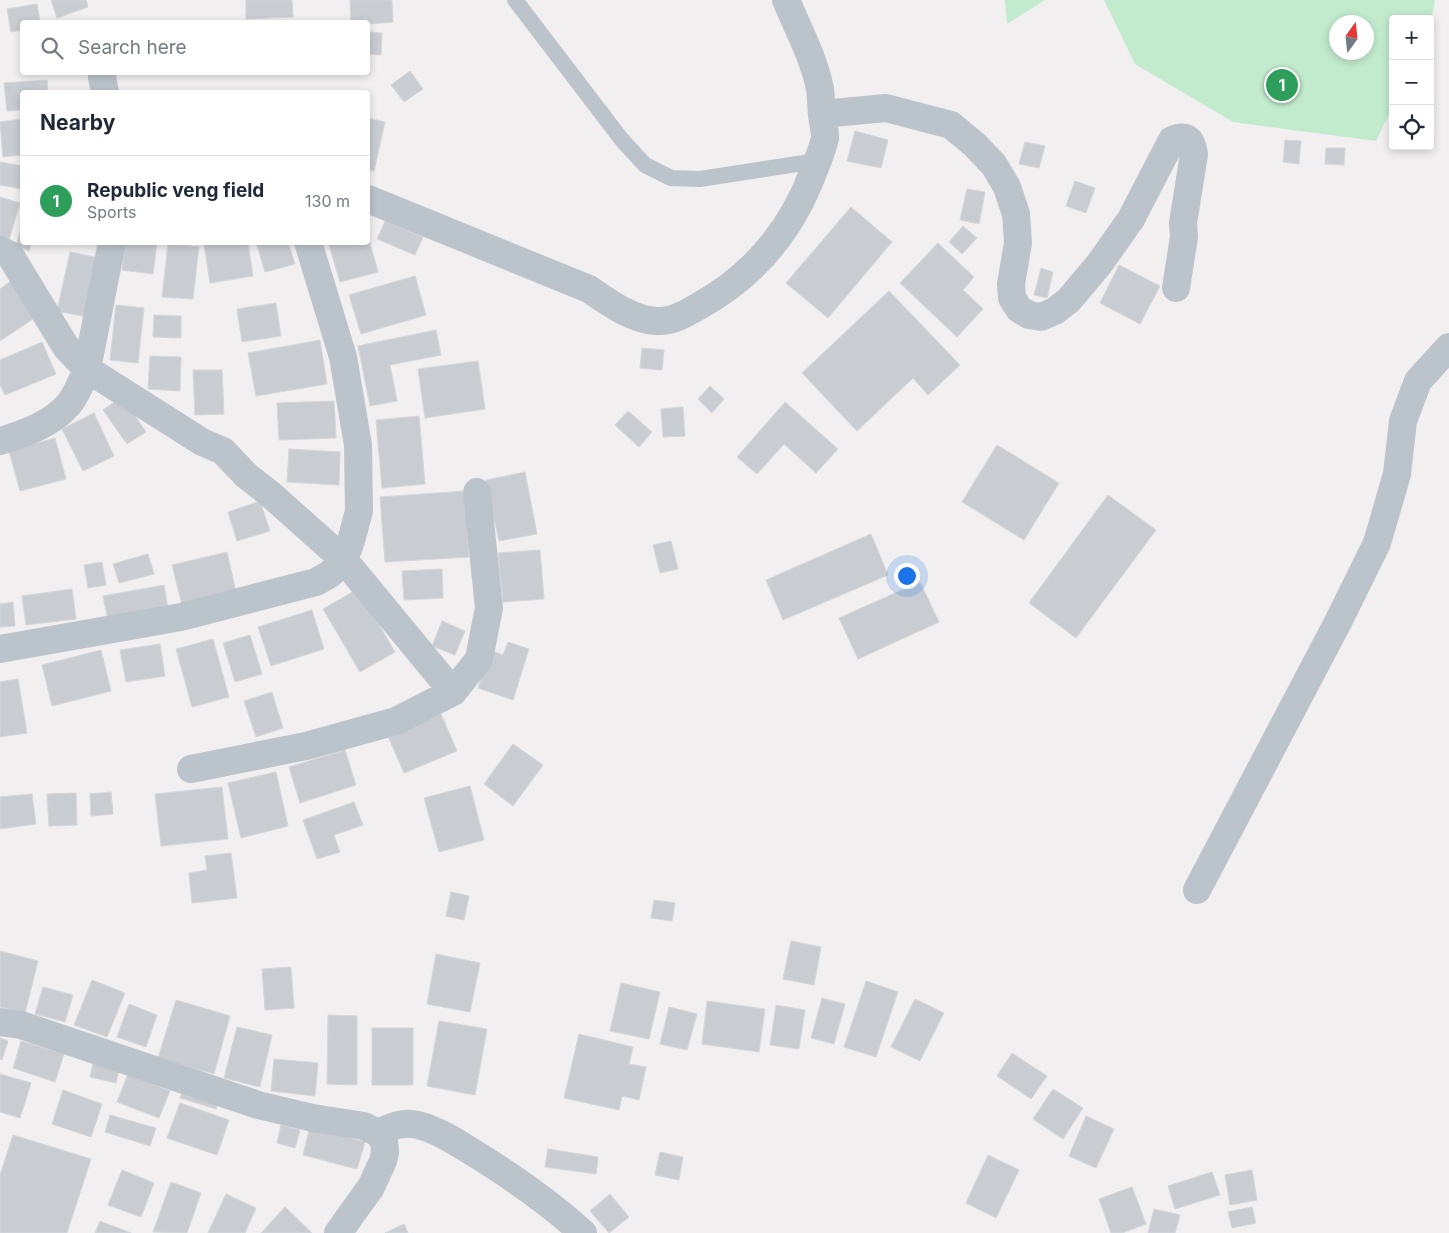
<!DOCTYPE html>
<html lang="en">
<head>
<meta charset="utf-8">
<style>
	body { margin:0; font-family:Inter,sans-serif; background:#f2f2f3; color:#1f2937 }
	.controls { position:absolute; right:15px; top:15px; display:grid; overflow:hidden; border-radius:5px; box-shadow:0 2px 8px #0003 }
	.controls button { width:45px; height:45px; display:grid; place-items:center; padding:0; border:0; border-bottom:1px solid #e0e1e3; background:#fff; color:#1f2937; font:25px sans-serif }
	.compass { position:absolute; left:1329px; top:15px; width:45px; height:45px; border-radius:50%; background:#fff; box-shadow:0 2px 8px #0003; rotate:15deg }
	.you { position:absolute; left:906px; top:575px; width:18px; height:18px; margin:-12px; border:4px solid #fff; border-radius:50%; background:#1a73e8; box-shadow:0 0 0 8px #1a73e833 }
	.badge { display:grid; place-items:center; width:32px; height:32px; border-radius:50%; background:#0f766e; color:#fff; font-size:16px; font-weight:700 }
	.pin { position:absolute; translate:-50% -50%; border:2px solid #fff; box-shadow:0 1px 5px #0006 }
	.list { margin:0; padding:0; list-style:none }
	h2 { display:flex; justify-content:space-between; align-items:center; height:65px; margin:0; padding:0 20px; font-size:21px }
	h2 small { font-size:16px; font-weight:400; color:#747a83 }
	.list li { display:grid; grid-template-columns:32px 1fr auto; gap:15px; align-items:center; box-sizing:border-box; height:90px; padding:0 20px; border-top:1px solid #e0e1e3 }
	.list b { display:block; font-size:19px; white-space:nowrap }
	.list p { margin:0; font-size:16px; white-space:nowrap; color:#747a83 }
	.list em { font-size:16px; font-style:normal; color:#747a83 }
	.icon { flex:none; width:28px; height:28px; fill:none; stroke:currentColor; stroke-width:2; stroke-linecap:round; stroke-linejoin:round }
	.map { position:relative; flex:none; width:1449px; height:1233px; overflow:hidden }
	.search { position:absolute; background:#fff; box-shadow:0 2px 8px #0003; left:20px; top:20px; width:350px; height:55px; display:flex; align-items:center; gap:12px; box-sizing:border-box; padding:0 18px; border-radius:5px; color:#747a83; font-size:19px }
	.panel { position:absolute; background:#fff; box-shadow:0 2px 8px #0003; left:20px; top:90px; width:350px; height:155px; border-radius:5px }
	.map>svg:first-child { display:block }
</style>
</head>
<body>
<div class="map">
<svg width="1449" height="1233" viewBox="0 0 1449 1233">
	<rect width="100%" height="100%" fill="#f1efef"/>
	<path fill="#c2ebce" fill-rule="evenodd" d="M 1005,0 L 1045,0 L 1007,24 Z
		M 1104,0 L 1435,0 L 1430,27 L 1430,19 L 1393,19 L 1393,106 L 1376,141 L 1233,122 L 1135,64 ZM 1336,22 L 1366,22 L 1366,52 L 1336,52 Z"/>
	<path fill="#c9cdd1" stroke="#d4d6da" d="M 51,0 L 86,0 L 88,7 L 57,18 Z
		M 246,0 L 292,0 L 293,17 L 246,19 Z
		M 350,0 L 392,0 L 393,22 L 368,24 L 368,22 L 351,22 Z
		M 37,4 L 40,22 L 22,22 L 22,30 L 11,32 L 7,9 Z
		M 368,32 L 382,33 L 381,55 L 368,54 Z
		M 410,71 L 423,89 L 404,102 L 391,85 Z
		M 47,80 L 48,92 L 22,92 L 22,110 L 7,111 L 4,83 Z
		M 368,118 L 385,122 L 374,171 L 368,170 Z
		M 22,119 L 22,155 L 3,157 L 0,122 Z
		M 855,131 L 888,140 L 881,168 L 847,161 Z
		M 1285,140 L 1301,141 L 1299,164 L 1283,162 Z
		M 1025,142 L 1045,146 L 1039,168 L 1019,164 Z
		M 1326,148 L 1345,148 L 1344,165 L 1325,164 Z
		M 0,162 L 22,166 L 22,189 L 0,185 Z
		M 1075,181 L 1095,188 L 1086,213 L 1066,206 Z
		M 967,189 L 985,192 L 979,224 L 960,220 Z
		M 0,197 L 20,203 L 9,240 L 0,237 Z
		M 851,207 L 892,242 L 828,318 L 786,283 Z
		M 385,221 L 423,237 L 415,255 L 377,239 Z
		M 22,226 L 22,242 L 32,242 L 29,251 L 16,246 Z
		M 963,226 L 977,238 L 962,254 L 949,242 Z
		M 368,236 L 378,272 L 340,282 L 328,242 L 368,242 Z
		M 125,242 L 157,242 L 153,274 L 122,270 Z
		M 210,242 L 248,242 L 253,276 L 210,283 L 204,244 Z
		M 256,242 L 288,242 L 295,264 L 265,272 Z
		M 938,243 L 974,277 L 963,290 L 983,309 L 957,337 L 900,283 Z
		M 168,244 L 199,247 L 193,299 L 162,297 Z
		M 70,252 L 100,258 L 87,317 L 57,311 Z
		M 1119,265 L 1160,286 L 1140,324 L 1100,303 Z
		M 1041,268 L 1053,272 L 1047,298 L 1034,295 Z
		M 415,276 L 426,315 L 361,334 L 349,295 Z
		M 11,281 L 36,317 L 0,341 L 0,289 Z
		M 889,291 L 960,365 L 928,395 L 913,378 L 857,431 L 802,373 Z
		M 276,303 L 281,336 L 242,342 L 237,309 Z
		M 116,305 L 144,308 L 138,363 L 110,360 Z
		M 154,315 L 181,316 L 181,338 L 153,337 Z
		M 436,330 L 441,355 L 390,365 L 397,401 L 370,406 L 358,346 Z
		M 320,340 L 327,384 L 256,396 L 248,353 Z
		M 42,342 L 56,374 L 5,395 L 0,385 L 0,360 Z
		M 642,348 L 664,350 L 662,370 L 640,368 Z
		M 150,356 L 181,357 L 180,391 L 148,389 Z
		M 478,361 L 485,409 L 425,418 L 418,369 Z
		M 193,370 L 222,370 L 224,414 L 195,415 Z
		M 710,386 L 724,399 L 712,413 L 698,399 Z
		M 122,397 L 146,432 L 127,444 L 103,410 Z
		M 334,401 L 336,438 L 279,440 L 277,403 Z
		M 785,402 L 838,449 L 816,473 L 784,444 L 757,474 L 737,457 Z
		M 683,407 L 685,436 L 663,437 L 661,409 Z
		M 628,411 L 652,432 L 639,447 L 615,425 Z
		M 94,413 L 114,456 L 83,471 L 62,429 Z
		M 419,416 L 425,484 L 382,488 L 376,420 Z
		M 55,438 L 66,479 L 20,491 L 9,451 Z
		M 997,445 L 1059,483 L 1024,540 L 962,502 Z
		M 289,449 L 340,452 L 339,485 L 287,482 Z
		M 525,472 L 537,534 L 499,541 L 486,480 Z
		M 465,491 L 469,557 L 385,562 L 380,497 Z
		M 1108,495 L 1156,530 L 1076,638 L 1029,603 Z
		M 260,501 L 270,531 L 237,541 L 228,512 Z
		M 871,534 L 888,575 L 783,620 L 766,580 Z
		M 671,541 L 678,569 L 660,573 L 653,545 Z
		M 540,550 L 544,599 L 503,602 L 498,553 Z
		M 227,552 L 236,592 L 182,605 L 172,565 Z
		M 148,554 L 154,574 L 119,583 L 113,564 Z
		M 102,562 L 106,585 L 88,588 L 84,565 Z
		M 442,569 L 443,598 L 404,600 L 402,571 Z
		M 920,582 L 939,622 L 858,659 L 839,618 Z
		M 164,585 L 168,609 L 108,620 L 103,596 Z
		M 72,589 L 76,619 L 26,625 L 22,596 Z
		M 358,589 L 395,652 L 360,672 L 323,609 Z
		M 13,602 L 15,626 L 0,627 L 0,604 Z
		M 312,610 L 324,649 L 271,666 L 258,627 Z
		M 442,621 L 465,631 L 455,655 L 432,646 Z
		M 250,635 L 262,674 L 235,682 L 223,643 Z
		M 213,639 L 229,697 L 192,707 L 176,649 Z
		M 508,642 L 529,649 L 513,700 L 478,688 L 490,650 L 503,655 Z
		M 160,644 L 165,676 L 126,682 L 120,650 Z
		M 101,650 L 111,691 L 52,706 L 42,665 Z
		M 18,679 L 27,733 L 0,737 L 0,682 Z
		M 272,692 L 283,728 L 256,737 L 244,701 Z
		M 440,712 L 457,751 L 404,773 L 387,734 Z
		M 513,744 L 543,765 L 513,806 L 484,784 Z
		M 345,750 L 356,785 L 300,803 L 289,767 Z
		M 276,772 L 288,826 L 241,838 L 228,783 Z
		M 470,786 L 484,840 L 439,852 L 424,798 Z
		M 222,787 L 228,839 L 161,846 L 155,794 Z
		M 111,792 L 113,814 L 91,816 L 90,794 Z
		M 76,793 L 77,825 L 49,826 L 47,794 Z
		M 32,794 L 36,824 L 0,829 L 0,797 Z
		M 354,802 L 363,825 L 334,835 L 340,852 L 317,859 L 303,820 Z
		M 231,853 L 237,898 L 192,903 L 189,873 L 207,870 L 205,856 Z
		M 451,892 L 469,896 L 464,920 L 446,916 Z
		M 654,900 L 675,903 L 672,921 L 651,918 Z
		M 791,941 L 821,947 L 814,985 L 783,979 Z
		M 0,951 L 38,961 L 25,1013 L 0,1007 Z
		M 436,954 L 480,963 L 470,1012 L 427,1004 Z
		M 291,967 L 294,1008 L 265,1010 L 262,969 Z
		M 92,980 L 125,993 L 107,1037 L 74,1025 Z
		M 866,981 L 898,992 L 876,1057 L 844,1047 Z
		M 621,983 L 660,992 L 649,1039 L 610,1031 Z
		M 43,987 L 73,995 L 65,1022 L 35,1014 Z
		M 822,998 L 845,1004 L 834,1044 L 811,1038 Z
		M 915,999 L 944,1013 L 920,1061 L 891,1047 Z
		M 176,1000 L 230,1016 L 214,1074 L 158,1058 Z
		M 707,1001 L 765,1009 L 759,1052 L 702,1044 Z
		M 129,1004 L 157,1015 L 146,1047 L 117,1037 Z
		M 776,1005 L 805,1010 L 799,1049 L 770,1045 Z
		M 669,1007 L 697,1014 L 687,1050 L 660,1044 Z
		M 328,1015 L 357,1016 L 357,1085 L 327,1084 Z
		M 439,1021 L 487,1029 L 475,1095 L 427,1086 Z
		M 237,1027 L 272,1035 L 260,1087 L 224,1078 Z
		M 372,1028 L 413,1028 L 413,1085 L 372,1085 Z
		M 579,1034 L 633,1047 L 629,1064 L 646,1067 L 639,1100 L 622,1096 L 619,1110 L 564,1098 Z
		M 0,1038 L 8,1041 L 2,1060 L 0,1059 Z
		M 21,1041 L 64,1054 L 55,1082 L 13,1068 Z
		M 1012,1053 L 1047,1076 L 1031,1099 L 997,1076 Z
		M 94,1059 L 120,1065 L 116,1083 L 90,1077 Z
		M 274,1059 L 318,1063 L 315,1096 L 271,1091 Z
		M 0,1074 L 31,1083 L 20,1118 L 0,1112 Z
		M 128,1074 L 170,1091 L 159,1118 L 117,1102 Z
		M 185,1085 L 220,1096 L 216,1109 L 180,1098 Z
		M 1053,1089 L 1083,1108 L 1063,1139 L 1033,1119 Z
		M 63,1090 L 102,1104 L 91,1137 L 52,1124 Z
		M 180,1103 L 229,1120 L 217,1155 L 167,1138 Z
		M 110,1115 L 156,1128 L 150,1146 L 105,1132 Z
		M 1086,1116 L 1114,1129 L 1096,1168 L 1069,1156 Z
		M 281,1125 L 300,1130 L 295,1148 L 277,1143 Z
		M 310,1127 L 365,1142 L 357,1169 L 303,1155 Z
		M 13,1135 L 91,1159 L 67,1233 L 0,1233 L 0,1175 Z
		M 548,1149 L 598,1157 L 596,1174 L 545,1167 Z
		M 660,1152 L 683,1157 L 679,1180 L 655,1175 Z
		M 988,1155 L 1019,1170 L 996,1218 L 966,1203 Z
		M 122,1170 L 154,1183 L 141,1217 L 108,1205 Z
		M 1252,1170 L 1257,1200 L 1230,1205 L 1225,1175 Z
		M 1212,1172 L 1220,1195 L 1175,1209 L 1168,1186 Z
		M 171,1182 L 201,1193 L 187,1233 L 153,1232 Z
		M 1132,1187 L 1146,1224 L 1122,1233 L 1111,1233 L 1099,1199 Z
		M 226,1194 L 256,1208 L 245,1233 L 208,1233 Z
		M 610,1194 L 629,1217 L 609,1233 L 590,1211 Z
		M 285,1207 L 312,1233 L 261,1233 Z
		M 1252,1207 L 1256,1223 L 1232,1228 L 1228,1212 Z
		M 1154,1209 L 1180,1215 L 1175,1233 L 1148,1233 Z
		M 100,1221 L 131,1233 L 95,1233 Z
		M 404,1224 L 408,1233 L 385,1233 Z"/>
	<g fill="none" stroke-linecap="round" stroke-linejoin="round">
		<path stroke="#bcc4cb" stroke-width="16" d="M 515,0 L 622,140 L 645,165 L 671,178 L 700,179 L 817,161"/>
		<path stroke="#bcc4cb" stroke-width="28" d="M 102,77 L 105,92
			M 822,114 L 886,108 L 951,125 L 975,145 L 994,165 L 1007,187 L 1016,214 L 1018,243 L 1011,284 L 1012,298 L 1019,309 L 1029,315 L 1041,317 L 1055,311 L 1069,300 L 1100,263 L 1131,219 L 1172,140 C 1187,134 1192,139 1194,154 L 1183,223 L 1184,237 L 1176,288
			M 368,199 L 589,289 C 608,302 632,320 657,321 C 672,322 687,313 699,306 C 755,275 792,230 814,170 C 818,160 823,148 825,138 C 825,131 823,122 822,115 C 821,106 821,97 820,89 C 814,58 798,29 786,0
			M 0,250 L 10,255 L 66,347 L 87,369 L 202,442 L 223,451 L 247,476 L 270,494 L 344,560 L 453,692
			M 0,441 C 24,434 52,424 69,404 C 77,394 82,381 87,369 L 112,242
			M 0,649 L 181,617 L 316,582 L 330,574 L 344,560 L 351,541 L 359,511 L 358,445 L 343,357 L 308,242
			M 191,769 L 306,746 L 396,721 L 453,692 L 479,659 L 489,608 L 477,492
			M 1197,890 L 1338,622 L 1377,543 L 1397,474 L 1403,421 L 1418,381 L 1449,347
			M 0,1022 L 21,1025 L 258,1105 L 313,1118 L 364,1126 L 378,1133 L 384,1141 L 385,1152 L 383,1161 L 371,1187 L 338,1233
			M 378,1133 C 391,1127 403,1121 418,1125 C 437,1130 453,1140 469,1150 C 510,1175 548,1201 583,1233"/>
	</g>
</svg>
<div class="controls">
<button>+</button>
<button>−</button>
<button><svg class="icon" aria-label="locate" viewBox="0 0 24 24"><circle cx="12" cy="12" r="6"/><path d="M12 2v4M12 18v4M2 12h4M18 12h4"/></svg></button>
</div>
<svg class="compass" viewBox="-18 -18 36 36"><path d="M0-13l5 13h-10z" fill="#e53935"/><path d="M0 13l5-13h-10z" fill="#747a83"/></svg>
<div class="you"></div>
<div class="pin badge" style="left:1282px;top:85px;background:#2e9e5b">1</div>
<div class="search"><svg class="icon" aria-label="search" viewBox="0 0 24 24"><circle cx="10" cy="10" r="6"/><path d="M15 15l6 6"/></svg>Search here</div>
<section class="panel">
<h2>Nearby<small></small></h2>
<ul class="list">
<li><span class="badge" style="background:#2e9e5b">1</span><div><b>Republic veng field</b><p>Sports</p></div><em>130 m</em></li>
</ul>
</section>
</div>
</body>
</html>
